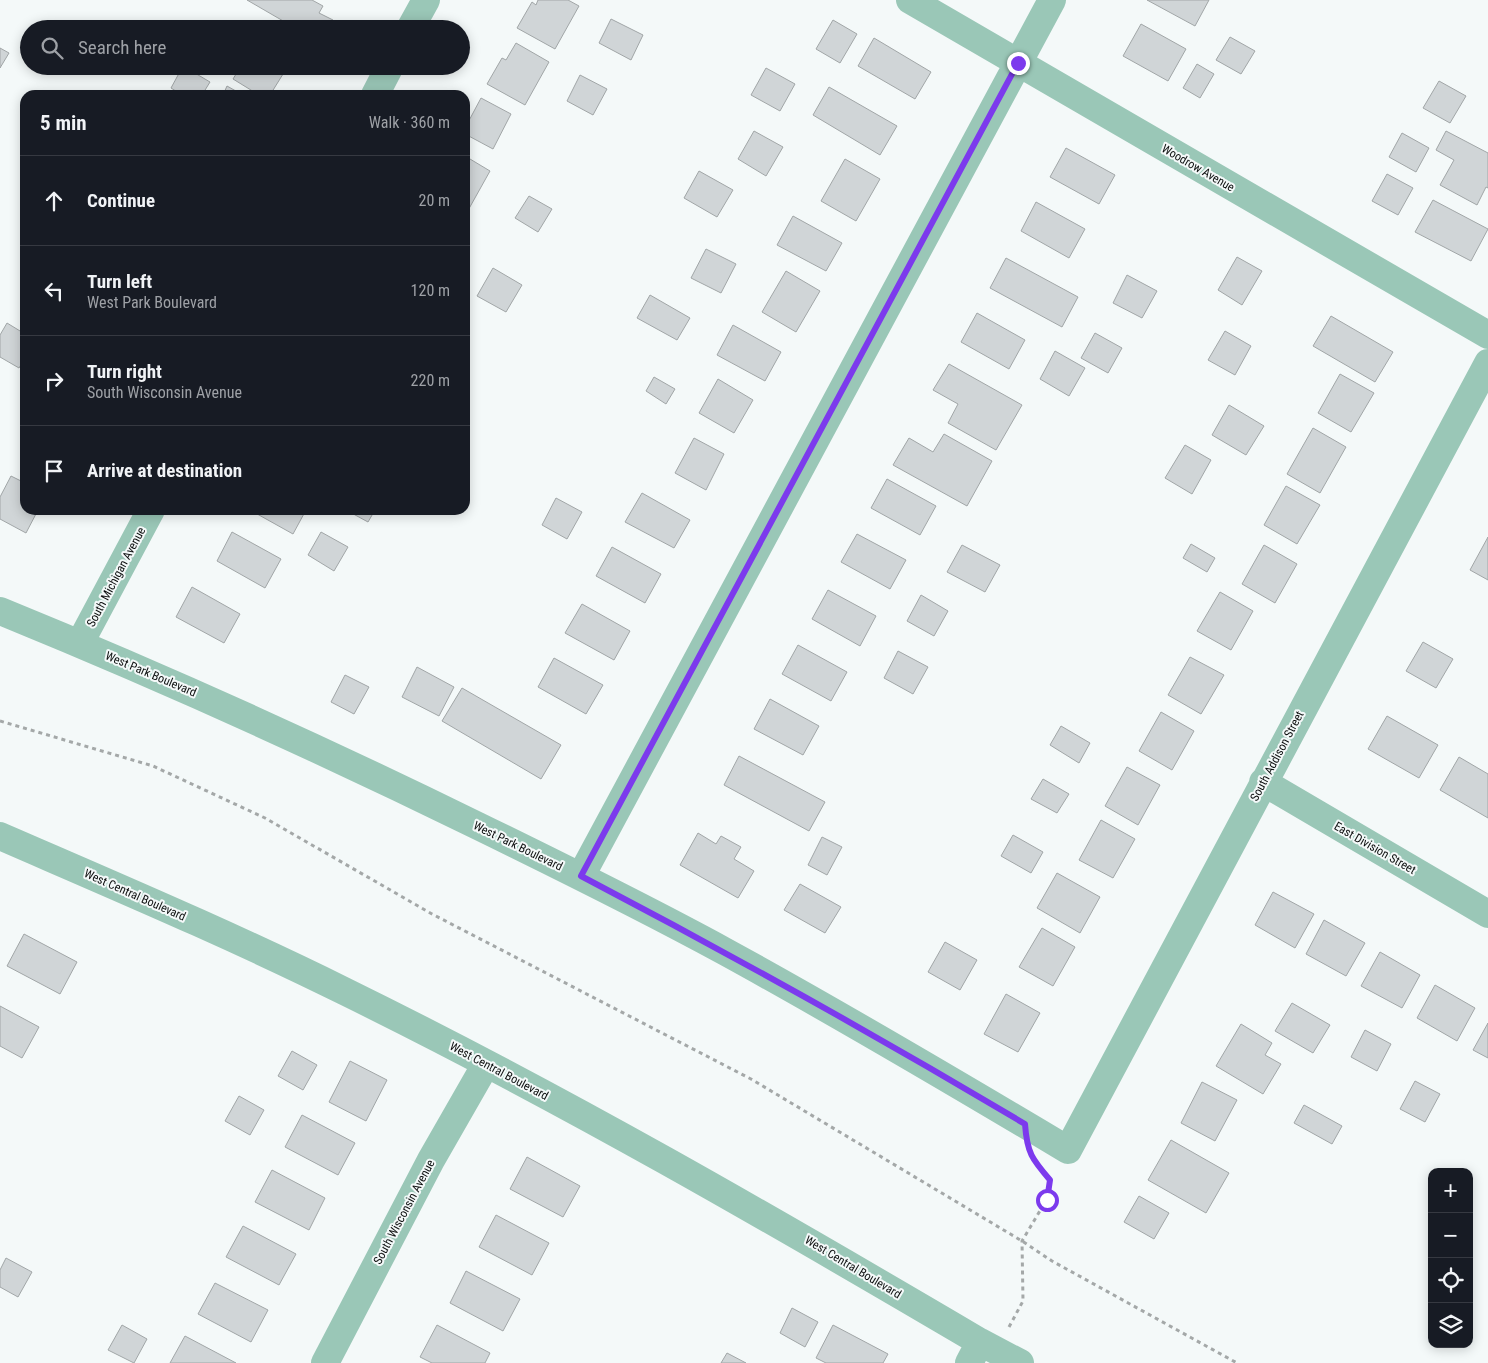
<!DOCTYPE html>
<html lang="en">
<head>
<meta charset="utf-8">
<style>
	body { margin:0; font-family:"Roboto Condensed",sans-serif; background:#242831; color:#f1f3f6 }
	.controls { position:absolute; right:15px; bottom:15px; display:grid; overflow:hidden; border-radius:10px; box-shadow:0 2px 12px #0003 }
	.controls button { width:45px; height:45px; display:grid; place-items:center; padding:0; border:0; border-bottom:1px solid #363941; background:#171b24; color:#f1f3f6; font:25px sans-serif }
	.stop { position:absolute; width:15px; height:15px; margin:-11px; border:4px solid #7c3aed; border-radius:50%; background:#fff }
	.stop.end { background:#7c3aed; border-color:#fff; box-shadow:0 1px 5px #0008 }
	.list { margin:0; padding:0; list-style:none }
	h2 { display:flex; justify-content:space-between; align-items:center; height:65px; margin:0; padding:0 20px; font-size:21px }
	h2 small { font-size:16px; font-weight:400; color:#9ea1a6 }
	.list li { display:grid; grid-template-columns:32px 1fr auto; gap:15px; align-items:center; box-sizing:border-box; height:90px; padding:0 20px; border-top:1px solid #363941 }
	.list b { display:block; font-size:19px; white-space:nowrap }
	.list p { margin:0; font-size:16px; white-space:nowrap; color:#9ea1a6 }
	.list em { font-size:16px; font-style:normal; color:#9ea1a6 }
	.icon { flex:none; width:28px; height:28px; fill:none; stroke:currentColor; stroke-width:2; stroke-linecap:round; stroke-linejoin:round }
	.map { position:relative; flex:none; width:1488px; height:1363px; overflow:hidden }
	.search { position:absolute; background:#171b24; box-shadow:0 2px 12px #0003; left:20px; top:20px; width:450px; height:55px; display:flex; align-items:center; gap:12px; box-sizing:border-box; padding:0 18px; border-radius:28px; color:#9ea1a6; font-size:19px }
	.panel { position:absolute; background:#171b24; box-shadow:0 2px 12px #0003; left:20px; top:90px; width:450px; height:425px; border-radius:15px }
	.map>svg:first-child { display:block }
</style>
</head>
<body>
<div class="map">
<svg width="1488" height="1363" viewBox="0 0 1488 1363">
	<rect width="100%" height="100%" fill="#f4f9f9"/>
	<path fill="#d0d5d7" stroke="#a1a6a7" d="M 247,0 L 312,0 L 323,6 L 319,13 L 333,20 L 328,29 L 297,29 Z
		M 538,0 L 568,0 L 579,6 L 555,49 L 517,28 L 532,2 L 536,5 Z
		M 1147,0 L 1209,0 L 1195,26 Z
		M 611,19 L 643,35 L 631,60 L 599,43 Z
		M 833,20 L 857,34 L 840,63 L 816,49 Z
		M 1141,24 L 1186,49 L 1168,81 L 1123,56 Z
		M 1230,37 L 1255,51 L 1241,74 L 1216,60 Z
		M 874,38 L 931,72 L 915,99 L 858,66 Z
		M 516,43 L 549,62 L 525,105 L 487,84 L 502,58 L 506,60 Z
		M 0,48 L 9,53 L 0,68 Z
		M 1197,64 L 1214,74 L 1200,98 L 1183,88 Z
		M 183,66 L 210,82 L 202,95 L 182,95 L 171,88 Z
		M 241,66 L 288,66 L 270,95 L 259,95 L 233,79 Z
		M 766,68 L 795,84 L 780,111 L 751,95 Z
		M 580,75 L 607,89 L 593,115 L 567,101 Z
		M 1439,81 L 1466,96 L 1450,123 L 1423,108 Z
		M 227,86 L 243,95 L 223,95 Z
		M 829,87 L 897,126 L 880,155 L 813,115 Z
		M 481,98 L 511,114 L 493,149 L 465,134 L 465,128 Z
		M 754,131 L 783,147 L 766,176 L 738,159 Z
		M 1446,131 L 1488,153 L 1488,188 L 1486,187 L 1477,205 L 1440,185 L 1454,160 L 1436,150 Z
		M 1402,133 L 1429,148 L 1416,172 L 1389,157 Z
		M 1066,148 L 1115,175 L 1099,204 L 1050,177 Z
		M 465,156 L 490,171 L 466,214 L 465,213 Z
		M 845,159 L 880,179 L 856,221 L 821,201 Z
		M 699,171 L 733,190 L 717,217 L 684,198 Z
		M 1387,174 L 1413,188 L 1398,215 L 1372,201 Z
		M 529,196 L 552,209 L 538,232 L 515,218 Z
		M 1433,200 L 1488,229 L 1471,261 L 1415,232 Z
		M 1036,202 L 1085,229 L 1069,258 L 1021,231 Z
		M 793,216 L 842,243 L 826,271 L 777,245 Z
		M 706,249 L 736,264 L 721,293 L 691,278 Z
		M 1237,257 L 1262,271 L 1242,305 L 1218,290 Z
		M 1006,258 L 1078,297 L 1062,327 L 990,288 Z
		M 493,268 L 522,285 L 506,312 L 477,296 Z
		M 786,271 L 820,291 L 796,332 L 762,312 Z
		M 1127,275 L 1157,291 L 1142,318 L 1113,303 Z
		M 650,295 L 690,318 L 677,340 L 637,318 Z
		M 977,313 L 1025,340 L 1009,369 L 961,342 Z
		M 1331,316 L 1393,352 L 1375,382 L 1313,346 Z
		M 7,323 L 25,334 L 25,358 L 19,368 L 0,357 L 0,335 Z
		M 733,325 L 781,352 L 765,381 L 717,355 Z
		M 1225,331 L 1251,346 L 1235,375 L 1208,360 Z
		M 1095,333 L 1122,348 L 1108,373 L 1081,358 Z
		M 1055,351 L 1085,368 L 1069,396 L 1040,379 Z
		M 949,364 L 1022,405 L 996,450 L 948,423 L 958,404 L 933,390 Z
		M 1340,374 L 1374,393 L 1351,432 L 1318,413 Z
		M 654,377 L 675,389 L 666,404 L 646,391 Z
		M 718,379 L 753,400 L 734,433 L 699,413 Z
		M 1229,405 L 1264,426 L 1246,455 L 1212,435 Z
		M 1313,428 L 1346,447 L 1320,493 L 1287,474 Z
		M 944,434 L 992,461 L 967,506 L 893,465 L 909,438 L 933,452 Z
		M 694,438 L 724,454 L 706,490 L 675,473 Z
		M 1185,445 L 1211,460 L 1192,494 L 1165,478 Z
		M 11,476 L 25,483 L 25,510 L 38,510 L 26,533 L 0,519 L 0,497 Z
		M 887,479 L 936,506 L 920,535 L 871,508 Z
		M 1286,486 L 1320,505 L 1297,544 L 1264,525 Z
		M 642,493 L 690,520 L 674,548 L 625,522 Z
		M 556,498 L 582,512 L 567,539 L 542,525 Z
		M 250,510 L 306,510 L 293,534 Z
		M 346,510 L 375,510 L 368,522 Z
		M 232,532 L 281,559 L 265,588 L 217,561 Z
		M 321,532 L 348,547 L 334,571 L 308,555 Z
		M 857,534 L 906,560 L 890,589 L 841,562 Z
		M 1488,537 L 1488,580 L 1470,570 Z
		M 1191,544 L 1215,558 L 1207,572 L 1183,558 Z
		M 962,545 L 1000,565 L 985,592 L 947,572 Z
		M 1264,545 L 1297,564 L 1275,603 L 1242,584 Z
		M 612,547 L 661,574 L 645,603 L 596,576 Z
		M 192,587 L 240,614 L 224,643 L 176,617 Z
		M 828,590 L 876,616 L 860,646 L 812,619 Z
		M 1220,592 L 1253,611 L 1231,650 L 1197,631 Z
		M 921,595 L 948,611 L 934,636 L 907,621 Z
		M 582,604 L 630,631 L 614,660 L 565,633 Z
		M 1423,642 L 1453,659 L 1436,688 L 1406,671 Z
		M 798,645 L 847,672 L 831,701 L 782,674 Z
		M 898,651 L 928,667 L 913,694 L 884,678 Z
		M 1190,657 L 1224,675 L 1201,714 L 1168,695 Z
		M 554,658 L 603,685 L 586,714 L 538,687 Z
		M 417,667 L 454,687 L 439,716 L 402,697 Z
		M 345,675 L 369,687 L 354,714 L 331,702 Z
		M 462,688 L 561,745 L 541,779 L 442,721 Z
		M 770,699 L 819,726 L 803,755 L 754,729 Z
		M 1161,712 L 1194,731 L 1172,770 L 1139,751 Z
		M 1387,716 L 1438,745 L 1419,778 L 1368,749 Z
		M 1061,726 L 1090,743 L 1079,763 L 1050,745 Z
		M 739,756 L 825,802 L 809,831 L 724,785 Z
		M 1459,757 L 1488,774 L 1488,818 L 1440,790 Z
		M 1127,767 L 1160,785 L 1138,825 L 1105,806 Z
		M 1043,779 L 1069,794 L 1057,813 L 1031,799 Z
		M 1101,820 L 1135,839 L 1113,878 L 1079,860 Z
		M 698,833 L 716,844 L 721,836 L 741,847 L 734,859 L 754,871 L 738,898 L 680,865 Z
		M 1013,835 L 1043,852 L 1031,873 L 1001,856 Z
		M 822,837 L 842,847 L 827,875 L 808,865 Z
		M 1057,873 L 1100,897 L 1080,933 L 1037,908 Z
		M 800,884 L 841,907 L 825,933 L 784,910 Z
		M 1273,892 L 1314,914 L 1295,948 L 1255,925 Z
		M 1324,920 L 1365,943 L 1346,976 L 1306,954 Z
		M 1042,928 L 1075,947 L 1053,986 L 1019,967 Z
		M 24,934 L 77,962 L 60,994 L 7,966 Z
		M 945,942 L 977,960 L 960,990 L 928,972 Z
		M 1380,952 L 1420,975 L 1402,1008 L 1361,986 Z
		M 1435,985 L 1475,1008 L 1457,1041 L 1417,1018 Z
		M 1006,994 L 1040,1013 L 1018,1052 L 984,1034 Z
		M 1292,1003 L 1330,1025 L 1313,1053 L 1275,1031 Z
		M 0,1006 L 39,1027 L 22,1058 L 0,1046 Z
		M 1488,1023 L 1488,1058 L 1473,1050 Z
		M 1241,1024 L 1272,1043 L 1265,1055 L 1281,1064 L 1263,1094 L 1216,1066 Z
		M 1365,1030 L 1391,1044 L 1377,1071 L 1351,1057 Z
		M 292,1051 L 317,1065 L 303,1090 L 278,1076 Z
		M 350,1061 L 387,1080 L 366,1121 L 329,1102 Z
		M 1415,1081 L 1440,1094 L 1425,1122 L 1400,1109 Z
		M 1202,1082 L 1237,1100 L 1215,1141 L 1181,1123 Z
		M 239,1096 L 264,1110 L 250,1135 L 225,1121 Z
		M 1304,1105 L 1342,1126 L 1332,1144 L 1294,1123 Z
		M 302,1115 L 355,1143 L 338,1175 L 285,1147 Z
		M 1171,1140 L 1229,1173 L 1206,1213 L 1148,1180 Z
		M 527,1157 L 580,1186 L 563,1217 L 510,1189 Z
		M 272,1170 L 325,1198 L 309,1230 L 255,1202 Z
		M 1139,1196 L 1169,1213 L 1154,1239 L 1124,1222 Z
		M 496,1215 L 549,1243 L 532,1275 L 479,1247 Z
		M 243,1226 L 296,1254 L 279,1285 L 226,1257 Z
		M 6,1258 L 32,1272 L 18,1297 L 0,1287 L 0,1270 Z
		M 466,1271 L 520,1299 L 503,1331 L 450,1303 Z
		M 215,1283 L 268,1310 L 251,1342 L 198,1314 Z
		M 792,1308 L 818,1322 L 805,1347 L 780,1333 Z
		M 122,1325 L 147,1339 L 134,1363 L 108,1350 Z
		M 437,1325 L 490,1353 L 485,1363 L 432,1363 L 420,1357 Z
		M 833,1325 L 888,1354 L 883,1363 L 826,1363 L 816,1358 Z
		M 185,1336 L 236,1363 L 170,1363 Z
		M 727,1353 L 746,1363 L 721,1363 Z"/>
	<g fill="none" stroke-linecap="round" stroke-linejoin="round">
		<path stroke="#a4a8a8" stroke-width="3" stroke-dasharray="4 4" stroke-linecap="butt" d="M 0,721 L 153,766 L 265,818 L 432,914 L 751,1079 L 1022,1241 L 1052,1261 L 1237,1363
			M 1009,1327 L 1023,1301 L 1022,1241 L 1047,1199 L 1050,1180 L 1038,1166"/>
		<path stroke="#9ac7b7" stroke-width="28" d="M 910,0 L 1488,335
			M 410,29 L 426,0
			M 375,95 L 390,66
			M 0,611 C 162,677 321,749 478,826 C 560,866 643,907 724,951 C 841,1015 954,1082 1068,1150 L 1488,363
			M 80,643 L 151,510
			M 1263,782 L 1488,914
			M 0,836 C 115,886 231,935 344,991 C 562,1098 771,1219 980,1342 L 1020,1363
			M 581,876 L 1052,0
			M 325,1363 L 431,1160 L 486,1064
			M 969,1363 L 980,1342"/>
	</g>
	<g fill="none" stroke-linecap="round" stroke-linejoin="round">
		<path stroke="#7c3aed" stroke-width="6" d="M 1018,63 L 581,876 C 732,955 879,1037 1025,1124 C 1027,1153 1032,1159 1050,1180 L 1047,1200"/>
	</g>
	<g text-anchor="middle" stroke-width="4" stroke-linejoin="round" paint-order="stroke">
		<g font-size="12" fill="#0c0e0e" stroke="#f4f9f9">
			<text transform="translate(1198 168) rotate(30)" y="4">Woodrow Avenue</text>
			<text transform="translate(116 577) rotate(-62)" y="4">South Michigan Avenue</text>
			<text transform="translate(151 674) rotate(23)" y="4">West Park Boulevard</text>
			<text transform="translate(1277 756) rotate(-62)" y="4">South Addison Street</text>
			<text transform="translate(518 846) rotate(26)" y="4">West Park Boulevard</text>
			<text transform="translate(1375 848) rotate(30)" y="4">East Division Street</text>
			<text transform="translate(135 895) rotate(24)" y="4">West Central Boulevard</text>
			<text transform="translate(499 1071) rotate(28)" y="4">West Central Boulevard</text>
			<text transform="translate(404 1212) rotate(-62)" y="4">South Wisconsin Avenue</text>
			<text transform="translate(853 1267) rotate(31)" y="4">West Central Boulevard</text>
		</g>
	</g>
</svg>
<div class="controls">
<button>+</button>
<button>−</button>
<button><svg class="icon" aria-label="locate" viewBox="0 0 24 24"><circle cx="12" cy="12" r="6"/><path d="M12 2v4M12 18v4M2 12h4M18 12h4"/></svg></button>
<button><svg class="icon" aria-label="layers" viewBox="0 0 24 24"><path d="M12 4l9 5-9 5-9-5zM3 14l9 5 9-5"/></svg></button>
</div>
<div class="stop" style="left:1047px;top:1200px"></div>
<div class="stop end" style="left:1018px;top:63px"></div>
<div class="search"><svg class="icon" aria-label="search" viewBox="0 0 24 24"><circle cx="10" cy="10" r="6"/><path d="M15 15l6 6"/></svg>Search here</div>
<section class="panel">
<h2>5 min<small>Walk · 360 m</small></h2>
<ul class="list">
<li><svg class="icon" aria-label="ahead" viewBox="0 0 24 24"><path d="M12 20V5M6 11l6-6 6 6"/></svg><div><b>Continue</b></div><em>20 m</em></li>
<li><svg class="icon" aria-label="left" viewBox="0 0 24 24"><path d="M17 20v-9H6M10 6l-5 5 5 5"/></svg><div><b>Turn left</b><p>West Park Boulevard</p></div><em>120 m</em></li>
<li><svg class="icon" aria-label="right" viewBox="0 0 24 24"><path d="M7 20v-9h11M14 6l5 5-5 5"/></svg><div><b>Turn right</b><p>South Wisconsin Avenue</p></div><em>220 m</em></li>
<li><svg class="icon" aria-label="arrive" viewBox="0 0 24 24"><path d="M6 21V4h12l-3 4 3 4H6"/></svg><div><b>Arrive at destination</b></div></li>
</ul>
</section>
</div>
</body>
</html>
